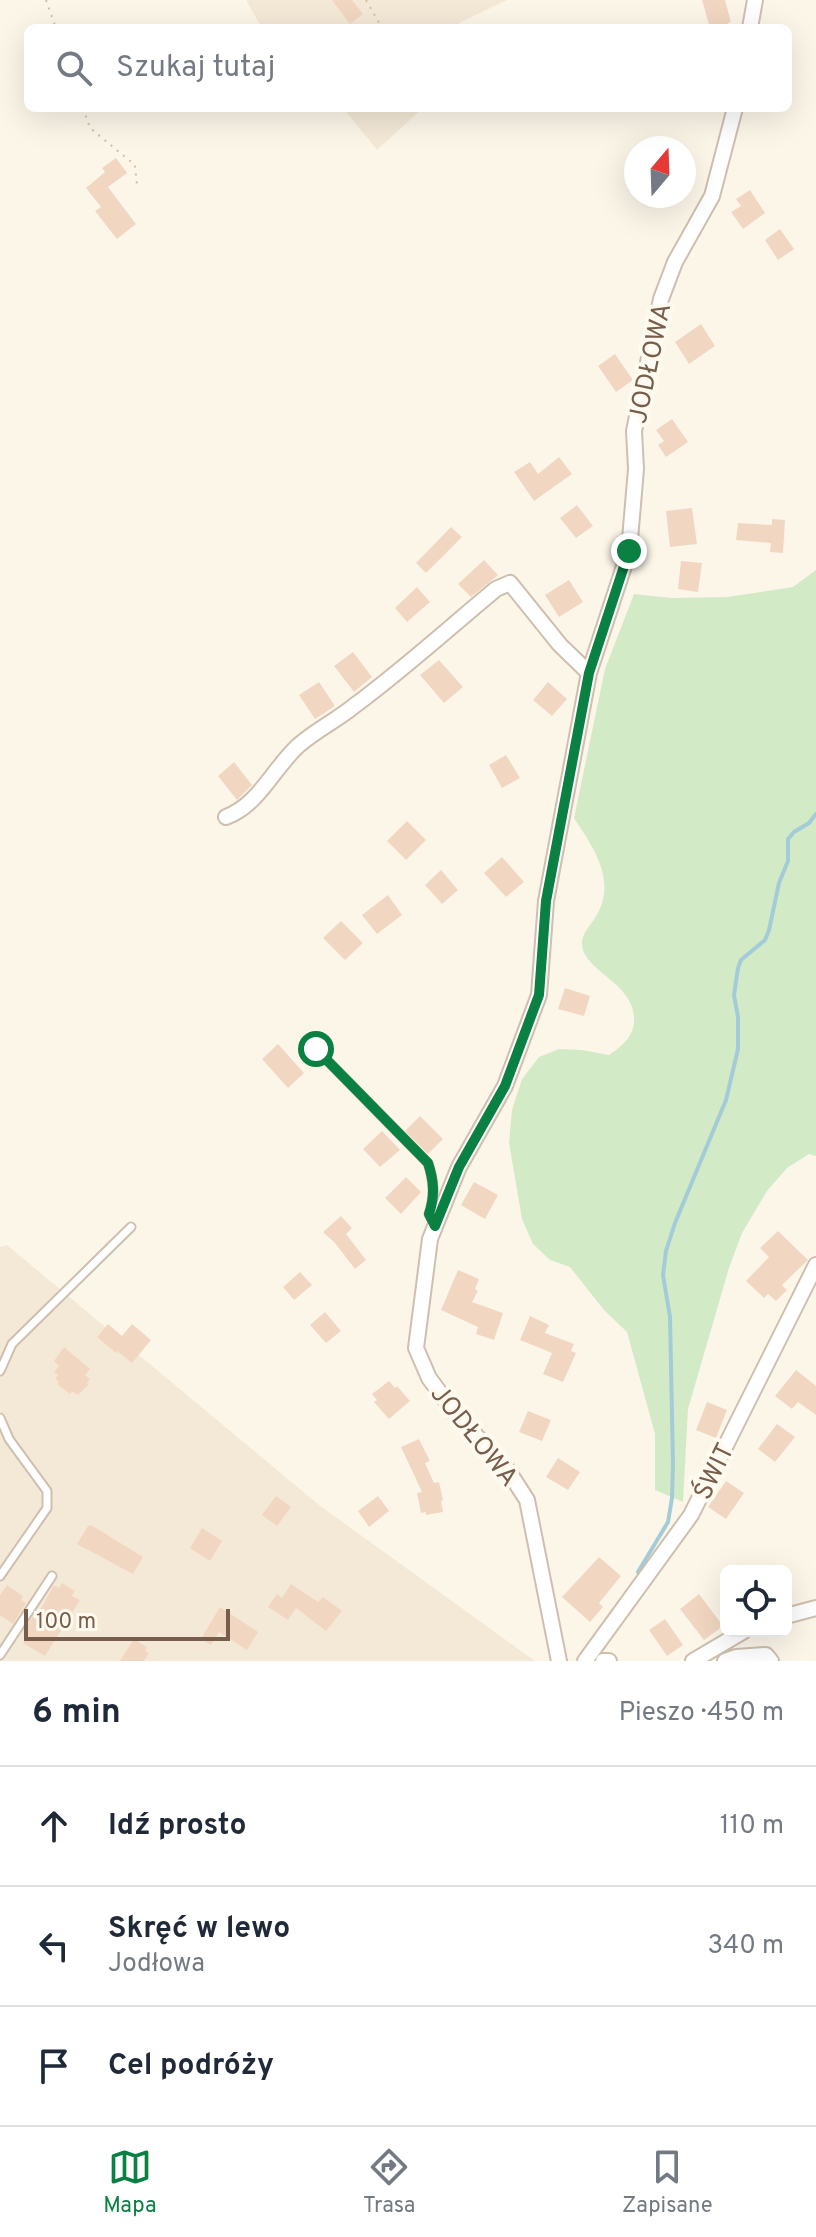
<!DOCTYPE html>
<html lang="pl">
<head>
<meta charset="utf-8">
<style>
	body { margin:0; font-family:Overpass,sans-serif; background:#f6f6f7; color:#1f2937 }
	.controls { position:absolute; right:24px; bottom:24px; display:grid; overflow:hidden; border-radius:12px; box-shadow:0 8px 32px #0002 }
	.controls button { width:72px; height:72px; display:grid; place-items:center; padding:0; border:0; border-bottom:2px solid #e0e1e3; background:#fff; color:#1f2937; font:40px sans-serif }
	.compass { position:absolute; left:624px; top:136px; width:72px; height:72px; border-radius:50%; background:#fff; box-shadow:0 8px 32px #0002; rotate:19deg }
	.scale { position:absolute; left:24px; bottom:20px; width:206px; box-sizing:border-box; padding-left:8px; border:4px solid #775e4c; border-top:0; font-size:22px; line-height:28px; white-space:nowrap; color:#775e4c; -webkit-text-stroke:6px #fffaf0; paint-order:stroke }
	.stop { position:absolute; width:24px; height:24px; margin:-18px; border:6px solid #0b8043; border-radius:50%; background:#fff }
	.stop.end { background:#0b8043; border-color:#fff; box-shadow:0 2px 8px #0008 }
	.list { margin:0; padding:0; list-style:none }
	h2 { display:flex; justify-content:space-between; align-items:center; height:104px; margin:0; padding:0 32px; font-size:34px }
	h2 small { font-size:26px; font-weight:400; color:#747a83 }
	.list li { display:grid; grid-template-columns:52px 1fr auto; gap:24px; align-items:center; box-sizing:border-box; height:120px; padding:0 32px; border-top:2px solid #e0e1e3 }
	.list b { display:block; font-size:30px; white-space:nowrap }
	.list p { margin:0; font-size:26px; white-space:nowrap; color:#747a83 }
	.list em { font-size:26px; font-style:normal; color:#747a83 }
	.icon { flex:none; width:44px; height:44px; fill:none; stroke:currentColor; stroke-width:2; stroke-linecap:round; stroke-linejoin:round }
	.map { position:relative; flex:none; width:816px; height:1661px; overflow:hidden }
	.search { position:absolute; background:#fff; box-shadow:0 8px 32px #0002; left:24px; right:24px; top:24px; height:88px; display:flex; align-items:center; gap:20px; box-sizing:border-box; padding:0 28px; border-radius:12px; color:#747a83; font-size:30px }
	.sheet { height:464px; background:#fff }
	nav { display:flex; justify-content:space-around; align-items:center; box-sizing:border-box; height:112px; border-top:2px solid #e0e1e3; background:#fff; font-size:22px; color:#747a83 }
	nav a { display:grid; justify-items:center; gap:4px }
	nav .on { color:#0b8043 }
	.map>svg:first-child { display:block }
</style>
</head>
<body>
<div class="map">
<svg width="816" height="1661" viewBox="0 0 816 1661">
	<rect width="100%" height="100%" fill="#fcf6e9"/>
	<path fill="#f4e9d7" d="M 246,0 L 507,0 L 459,23 L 461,28 L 262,28 Z
		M 343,108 L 423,108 L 377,150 Z
		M 7,1245 L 319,1505 L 535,1661 L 0,1661 L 0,1247 Z"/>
	<path fill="#d3eac7" d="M 816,570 L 816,1156 L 809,1154 L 787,1168 L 767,1191 L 742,1233 L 729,1268 L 688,1409 L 683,1502 L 655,1490 L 655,1434 L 627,1332 L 604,1310 L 570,1267 L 550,1260 L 533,1244 L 522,1219 L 509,1143 L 512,1110 L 522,1079 L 539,1057 L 559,1049 L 582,1050 L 609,1055 C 623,1045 635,1036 634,1017 C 632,982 584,971 582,945 C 581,934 590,926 595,918 C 618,881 594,849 574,818 L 605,669 L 634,594 L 671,598 L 727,597 L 793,587 Z"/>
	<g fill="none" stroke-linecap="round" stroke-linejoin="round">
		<path stroke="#a3ccd8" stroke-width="4" d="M 638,1572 L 668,1522 L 672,1498 L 673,1464 L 670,1317 L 663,1275 L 666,1251 L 675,1223 L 726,1100 L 738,1049 L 738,1017 L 734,995 L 738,968 L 741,960 L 765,940 L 769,930 L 779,883 L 788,861 L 788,839 L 794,832 L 809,823 L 816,814"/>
	</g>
	<path fill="#f1d7c1" d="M 332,0 L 352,0 L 363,14 L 350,24 Z
		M 702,0 L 725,0 L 731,22 L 728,23 L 729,28 L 710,28 Z
		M 116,158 L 127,173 L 108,187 L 136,224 L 117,239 L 95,211 L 101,207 L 86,188 L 105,172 L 102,168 Z
		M 750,190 L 765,213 L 743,229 L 731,212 L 741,206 L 736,199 Z
		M 780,229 L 794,249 L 778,260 L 765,240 Z
		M 701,324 L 715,346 L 689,364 L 675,342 Z
		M 615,354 L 633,380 L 616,392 L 598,366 Z
		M 672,419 L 688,442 L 666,457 L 658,445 L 664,441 L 656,430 Z
		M 559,457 L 572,474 L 534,501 L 514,472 L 530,462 L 538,474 Z
		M 577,505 L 593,526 L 576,538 L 560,518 Z
		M 692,508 L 697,544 L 670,547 L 666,511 Z
		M 772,519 L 785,520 L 783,553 L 770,552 L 771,543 L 736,540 L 738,523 L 772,525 Z
		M 451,527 L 462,537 L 426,573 L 416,563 Z
		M 484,560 L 498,575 L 471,597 L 458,584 Z
		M 681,561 L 702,563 L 698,592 L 678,589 Z
		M 569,580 L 583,602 L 559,617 L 545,595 Z
		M 417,587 L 430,602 L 407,622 L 395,608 Z
		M 353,652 L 372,677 L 354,692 L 334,666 Z
		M 439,660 L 463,687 L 444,703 L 420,675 Z
		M 319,682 L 335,706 L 315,719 L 299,695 Z
		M 548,682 L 567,699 L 552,716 L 533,700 Z
		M 506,755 L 520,778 L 502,788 L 489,765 Z
		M 234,762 L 252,785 L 237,800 L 218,776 Z
		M 407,821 L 426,840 L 406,860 L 387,841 Z
		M 502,857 L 524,882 L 506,897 L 484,873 Z
		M 441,870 L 458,890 L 442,904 L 425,885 Z
		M 388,895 L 402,915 L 377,934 L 362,915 Z
		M 341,921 L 363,943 L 345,960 L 323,938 Z
		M 565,988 L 590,996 L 584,1016 L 558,1009 Z
		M 278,1044 L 304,1073 L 288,1088 L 262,1059 Z
		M 420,1116 L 443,1139 L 428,1154 L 405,1131 Z
		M 382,1131 L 400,1150 L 380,1167 L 363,1149 Z
		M 406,1177 L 421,1192 L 401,1214 L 385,1198 Z
		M 474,1182 L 498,1195 L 485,1219 L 461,1205 Z
		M 341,1216 L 352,1228 L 346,1234 L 366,1260 L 355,1269 L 335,1243 L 323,1232 Z
		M 778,1231 L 808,1260 L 782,1285 L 787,1290 L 776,1301 L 768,1294 L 764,1298 L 746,1281 L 769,1257 L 760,1248 Z
		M 458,1270 L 479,1279 L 475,1289 L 478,1291 L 472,1302 L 503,1313 L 494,1340 L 476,1334 L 478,1327 L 441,1310 Z
		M 300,1272 L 312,1285 L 294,1300 L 283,1287 Z
		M 325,1312 L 341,1331 L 326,1343 L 310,1325 Z
		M 530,1316 L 549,1325 L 545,1333 L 574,1344 L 571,1351 L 576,1353 L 563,1382 L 543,1374 L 552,1353 L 520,1340 Z
		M 108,1324 L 122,1336 L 132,1324 L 151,1340 L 132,1363 L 117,1351 L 116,1353 L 97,1337 Z
		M 64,1347 L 90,1369 L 85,1375 L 90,1379 L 87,1383 L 89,1384 L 78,1395 L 72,1391 L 70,1394 L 57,1384 L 59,1382 L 55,1379 L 58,1375 L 54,1372 L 59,1366 L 54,1361 Z
		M 796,1370 L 816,1386 L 816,1415 L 798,1402 L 792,1409 L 775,1396 Z
		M 389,1381 L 395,1388 L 397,1386 L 410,1401 L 389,1419 L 374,1402 L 377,1400 L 372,1394 Z
		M 707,1402 L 727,1410 L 716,1438 L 696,1430 Z
		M 528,1411 L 551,1420 L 542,1441 L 519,1432 Z
		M 777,1424 L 795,1437 L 775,1462 L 758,1449 Z
		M 419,1439 L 430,1461 L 425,1463 L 434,1483 L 439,1482 L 443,1500 L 441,1501 L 443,1512 L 426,1515 L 426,1512 L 421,1513 L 417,1493 L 422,1492 L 401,1447 Z
		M 558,1458 L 580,1472 L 568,1490 L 546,1477 Z
		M 726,1481 L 744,1493 L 726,1519 L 708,1507 Z
		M 276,1496 L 291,1507 L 277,1526 L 262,1515 Z
		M 378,1496 L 389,1511 L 369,1527 L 358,1511 Z
		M 91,1525 L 143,1557 L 133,1574 L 77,1544 L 88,1526 Z
		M 202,1528 L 222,1541 L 210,1561 L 190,1548 Z
		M 599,1557 L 621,1576 L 599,1603 L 603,1607 L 590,1622 L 562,1597 Z
		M 62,1583 L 75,1591 L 72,1596 L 80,1600 L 45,1656 L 23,1643 L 29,1635 L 23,1631 L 37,1611 L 39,1612 L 54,1585 L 59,1588 Z
		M 291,1584 L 318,1602 L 323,1597 L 342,1611 L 326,1631 L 296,1608 L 288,1620 L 268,1607 L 277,1594 L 282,1598 Z
		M 7,1585 L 23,1596 L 21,1600 L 26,1603 L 13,1624 L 0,1615 L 0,1595 Z
		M 699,1594 L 723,1626 L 704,1640 L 680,1609 Z
		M 220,1607 L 258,1632 L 247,1650 L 219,1632 L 211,1645 L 201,1639 Z
		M 665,1619 L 683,1645 L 667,1656 L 649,1630 Z
		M 134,1639 L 147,1647 L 145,1651 L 149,1653 L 144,1661 L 120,1661 Z"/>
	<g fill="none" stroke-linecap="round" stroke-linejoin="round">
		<g stroke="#cebfae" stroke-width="11">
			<path id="lane" d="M 316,1049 L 428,1163 C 434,1181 435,1196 429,1214 L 435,1225
				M 0,1371 L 12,1344 L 131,1227
				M 0,1418 L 9,1439 L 47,1491 L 47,1508 L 0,1576
				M 0,1655 L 52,1576"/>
		</g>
		<g stroke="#cebfae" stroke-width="18">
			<path id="street" d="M 750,28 L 755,0
				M 226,817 C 259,805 274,767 299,745 C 316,730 337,720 354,706 C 403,670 449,628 496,589 L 510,583 L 560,645 L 589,673
				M 786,1616 L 816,1608
				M 559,1661 L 527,1500 L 507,1469 L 454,1412 L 429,1378 L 416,1348 L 430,1239 L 459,1167 L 505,1086 L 539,995 L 546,901 L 589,673 L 629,551 L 636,469 L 634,431 L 661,299 L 675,262 L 712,196 L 735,108
				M 585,1661 L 691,1515 L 816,1265
				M 603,1661 L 609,1661
				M 693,1661 L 744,1631
				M 725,1661 L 736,1657 L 766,1655 L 771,1661"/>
		</g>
		<path stroke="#d7bba3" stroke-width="2" stroke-dasharray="2 6" stroke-linecap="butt" d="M 46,0 L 56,28
			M 366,0 L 382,28
			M 83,108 L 90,128 L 135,165 L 137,185"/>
		<use href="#lane" stroke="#fff" stroke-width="7"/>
		<use href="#street" stroke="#fff" stroke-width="14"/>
	</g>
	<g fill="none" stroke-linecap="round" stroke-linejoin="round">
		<path stroke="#0b8043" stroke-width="10" d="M 316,1049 L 428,1163 C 434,1181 435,1196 429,1214 L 435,1226 L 459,1167 L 505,1086 L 539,995 L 546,901 L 589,673 L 629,551"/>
	</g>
	<g text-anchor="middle" stroke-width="8" stroke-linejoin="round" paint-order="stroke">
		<g font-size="26" fill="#775e4c" stroke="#fffaf0">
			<text transform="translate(649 363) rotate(-78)" y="9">JODŁOWA</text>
			<text transform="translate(475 1435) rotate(51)" y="9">JODŁOWA</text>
			<text transform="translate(713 1471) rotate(-64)" y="9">ŚWIT</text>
		</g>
	</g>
</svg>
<div class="controls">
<button><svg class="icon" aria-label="locate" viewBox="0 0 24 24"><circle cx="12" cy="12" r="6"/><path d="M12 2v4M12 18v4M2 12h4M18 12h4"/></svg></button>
</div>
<svg class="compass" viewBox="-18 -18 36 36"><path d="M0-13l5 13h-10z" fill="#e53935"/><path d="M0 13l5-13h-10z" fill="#747a83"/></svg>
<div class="scale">100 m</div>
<div class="stop" style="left:316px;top:1049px"></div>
<div class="stop end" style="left:629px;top:551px"></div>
<div class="search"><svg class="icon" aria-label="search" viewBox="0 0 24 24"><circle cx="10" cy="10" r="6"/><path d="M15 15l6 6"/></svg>Szukaj tutaj</div>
</div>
<section class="sheet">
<h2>6 min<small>Pieszo · 450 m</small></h2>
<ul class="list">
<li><svg class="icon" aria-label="ahead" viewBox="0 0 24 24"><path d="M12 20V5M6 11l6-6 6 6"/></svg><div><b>Idź prosto</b></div><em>110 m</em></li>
<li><svg class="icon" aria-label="left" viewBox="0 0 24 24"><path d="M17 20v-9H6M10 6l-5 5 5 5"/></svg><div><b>Skręć w lewo</b><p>Jodłowa</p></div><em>340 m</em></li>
<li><svg class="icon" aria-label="arrive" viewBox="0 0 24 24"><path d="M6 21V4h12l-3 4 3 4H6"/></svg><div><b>Cel podróży</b></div></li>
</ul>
</section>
<nav>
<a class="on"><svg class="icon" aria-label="map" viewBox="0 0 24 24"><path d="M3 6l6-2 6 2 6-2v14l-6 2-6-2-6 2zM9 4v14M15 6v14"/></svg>Mapa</a>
<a><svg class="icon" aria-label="directions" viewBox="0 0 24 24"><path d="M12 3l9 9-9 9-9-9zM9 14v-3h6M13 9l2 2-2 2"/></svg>Trasa</a>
<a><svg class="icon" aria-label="saved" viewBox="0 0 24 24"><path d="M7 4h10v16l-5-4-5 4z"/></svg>Zapisane</a>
</nav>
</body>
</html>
